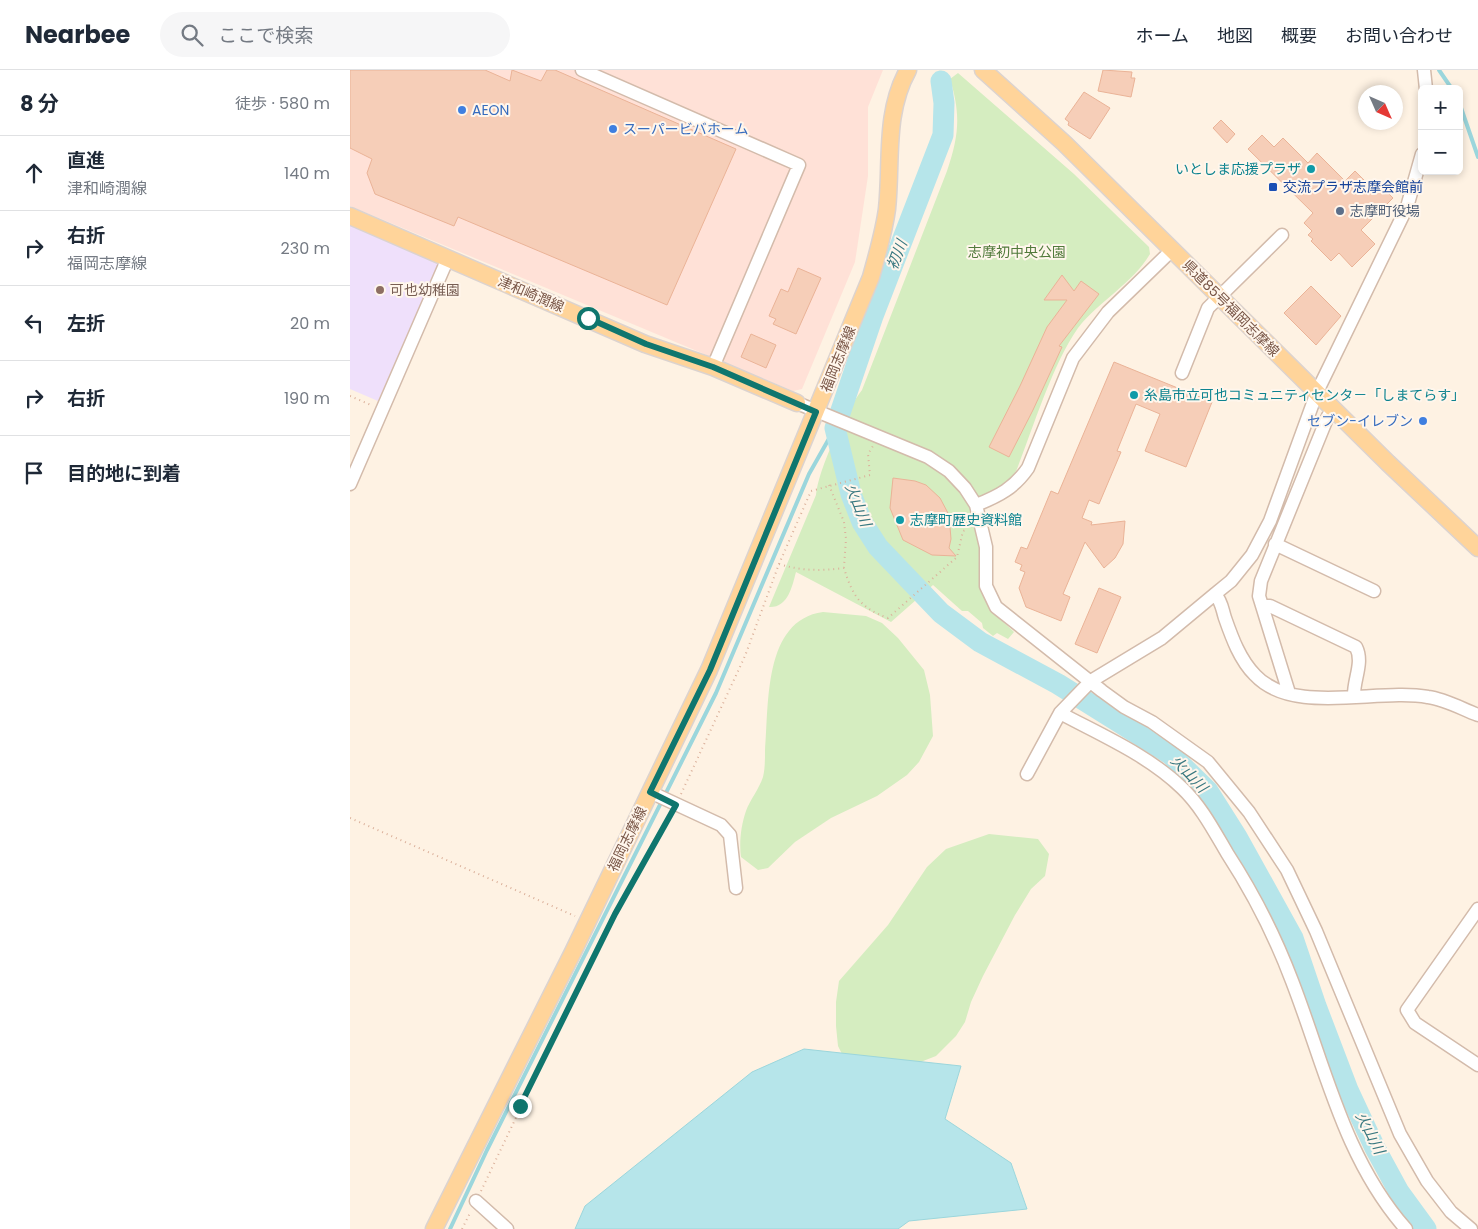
<!DOCTYPE html>
<html lang="ja">
<head>
<meta charset="utf-8">
<style>
	body { margin:0; font-family:Poppins,"Noto Sans JP",sans-serif; background:#f6f6f7; color:#1f2937 }
	.controls { position:absolute; right:15px; top:15px; display:grid; overflow:hidden; border-radius:8px; box-shadow:0 2px 8px #0003 }
	.controls button { width:45px; height:45px; display:grid; place-items:center; padding:0; border:0; border-bottom:1px solid #e0e1e3; background:#fff; color:#1f2937; font:25px sans-serif }
	.compass { position:absolute; left:1008px; top:15px; width:45px; height:45px; border-radius:50%; background:#fff; box-shadow:0 2px 8px #0003; rotate:135deg }
	.stop { position:absolute; width:15px; height:15px; margin:-11px; border:4px solid #0f766e; border-radius:50%; background:#fff }
	.stop.end { background:#0f766e; border-color:#fff; box-shadow:0 1px 5px #0008 }
	.list { margin:0; padding:0; list-style:none }
	h2 { display:flex; justify-content:space-between; align-items:center; height:65px; margin:0; padding:0 20px; font-size:21px }
	h2 small { font-size:16px; font-weight:400; color:#747a83 }
	.list li { display:grid; grid-template-columns:32px 1fr auto; gap:15px; align-items:center; box-sizing:border-box; height:75px; padding:0 20px; border-top:1px solid #e0e1e3 }
	.list b { display:block; font-size:19px; white-space:nowrap }
	.list p { margin:0; font-size:16px; white-space:nowrap; color:#747a83 }
	.list em { font-size:16px; font-style:normal; color:#747a83 }
	.icon { flex:none; width:28px; height:28px; fill:none; stroke:currentColor; stroke-width:2; stroke-linecap:round; stroke-linejoin:round }
	.map { position:relative; flex:none; width:1128px; height:1159px; overflow:hidden }
	header { display:flex; align-items:center; gap:30px; box-sizing:border-box; height:70px; padding:0 25px; background:#fff; border-bottom:1px solid #e0e1e3 }
	header strong { font-size:24px }
	nav { display:flex; gap:28px; margin-inline-start:auto; font-size:18px }
	.search { width:350px; height:45px; background:#f6f6f7; display:flex; align-items:center; gap:12px; box-sizing:border-box; padding:0 18px; border-radius:28px; color:#747a83; font-size:19px }
	main { display:flex }
	aside { flex:1; background:#fff }
	.map>svg:first-child { display:block }
</style>
</head>
<body>
<header>
<strong>Nearbee</strong>
<div class="search"><svg class="icon" aria-label="search" viewBox="0 0 24 24"><circle cx="10" cy="10" r="6"/><path d="M15 15l6 6"/></svg>ここで検索</div>
<nav><a>ホーム</a><a>地図</a><a>概要</a><a>お問い合わせ</a></nav>
</header>
<main>
<aside>
<h2>8 分<small>徒歩 · 580 m</small></h2>
<ul class="list">
<li><svg class="icon" aria-label="ahead" viewBox="0 0 24 24"><path d="M12 20V5M6 11l6-6 6 6"/></svg><div><b>直進</b><p>津和崎潤線</p></div><em>140 m</em></li>
<li><svg class="icon" aria-label="right" viewBox="0 0 24 24"><path d="M7 20v-9h11M14 6l5 5-5 5"/></svg><div><b>右折</b><p>福岡志摩線</p></div><em>230 m</em></li>
<li><svg class="icon" aria-label="left" viewBox="0 0 24 24"><path d="M17 20v-9H6M10 6l-5 5 5 5"/></svg><div><b>左折</b></div><em>20 m</em></li>
<li><svg class="icon" aria-label="right" viewBox="0 0 24 24"><path d="M7 20v-9h11M14 6l5 5-5 5"/></svg><div><b>右折</b></div><em>190 m</em></li>
<li><svg class="icon" aria-label="arrive" viewBox="0 0 24 24"><path d="M6 21V4h12l-3 4 3 4H6"/></svg><div><b>目的地に到着</b></div></li>
</ul>
</aside>
<div class="map">
<svg width="1128" height="1159" viewBox="0 0 1128 1159">
	<rect width="100%" height="100%" fill="#fef2e3"/>
	<path fill="#ffe1d7" d="M 0,0 L 533,0 L 518,37 L 518,106 L 505,192 L 452,319 L 443,321 L 0,136 Z"/>
	<path fill="#efe0fb" d="M 0,155 L 89,193 L 28,331 L 0,319 Z"/>
	<path fill="#d5edc0" d="M 608,3 L 724,104 L 799,177 L 800,184 C 782,214 749,231 728,258 C 703,293 683,358 667,399 L 660,411 L 634,427 C 631,455 622,514 639,537 C 646,546 656,554 664,562 L 658,569 L 647,563 L 643,566 L 633,558 L 632,553 L 618,541 L 612,541 L 583,515 L 541,552 L 446,502 C 442,517 438,538 419,537 L 466,425 C 468,400 496,340 512,320 L 597,101 C 609,65 611,45 600,9 Z
		M 473,542 L 516,546 L 532,553 L 548,568 L 574,600 L 580,625 L 583,666 L 569,692 L 557,705 L 527,726 L 481,748 L 445,772 L 418,798 L 408,800 L 391,787 C 389,773 391,755 396,741 C 400,730 409,719 413,707 C 415,699 415,689 415,681 C 419,635 413,550 473,542 Z
		M 639,764 L 688,769 L 699,784 L 695,806 L 681,819 L 665,845 L 633,906 L 621,932 L 615,952 L 606,966 L 586,986 L 568,993 L 494,988 L 488,976 L 486,956 L 486,932 L 489,911 L 538,855 L 577,797 L 596,779 Z"/>
	<path fill="#b6e5ea" stroke="#9bd6dc" d="M 454,979 L 611,996 L 595,1049 L 661,1093 L 677,1139 L 559,1151 L 548,1159 L 225,1159 L 235,1136 L 402,1002 Z"/>
	<g fill="none" stroke-linecap="round" stroke-linejoin="round">
		<path stroke="#9bd6dc" stroke-width="4" d="M 1089,0 L 1102,19
			M 1109,32 L 1128,87
			M 100,1159 L 137,1080 L 366,623 L 459,404 L 485,358"/>
		<path stroke="#b6e5ea" stroke-width="21" d="M 591,11 L 594,33 L 593,65 L 523,246 L 485,358 L 501,424 L 512,452 L 528,477 L 591,543 L 630,572 L 708,614 L 820,684 L 858,721 L 887,767 L 943,868 L 966,936 L 998,1020 L 1025,1078 L 1049,1122 L 1076,1159"/>
	</g>
	<path fill="#f6ceb8" stroke="#eab397" d="M 0,0 L 135,0 L 160,11 L 162,0 L 191,11 L 197,0 L 205,0 L 386,79 L 317,235 L 108,147 L 104,156 L 25,124 L 17,103 L 22,89 L 0,78 Z
		M 753,0 L 782,2 L 781,8 L 785,8 L 781,27 L 748,21 Z
		M 734,22 L 760,38 L 740,69 L 718,55 L 719,52 L 715,49 Z
		M 871,50 L 885,64 L 877,73 L 863,58 Z
		M 912,65 L 924,77 L 933,68 L 958,93 L 967,83 L 995,111 L 1005,101 L 1021,117 L 1026,111 L 1043,128 L 1011,160 L 1025,174 L 1002,197 L 989,183 L 981,191 L 961,171 L 963,169 L 958,165 L 962,161 L 954,153 L 963,143 L 898,79 Z
		M 448,198 L 471,208 L 446,264 L 423,254 L 426,249 L 419,246 L 431,219 L 438,222 Z
		M 712,205 L 724,221 L 731,211 L 749,224 L 709,276 L 712,277 L 683,340 L 659,387 L 639,377 L 670,316 L 697,257 L 717,230 L 694,230 Z
		M 961,216 L 991,246 L 966,275 L 934,243 Z
		M 401,264 L 426,275 L 416,298 L 391,287 Z
		M 764,292 L 862,332 L 836,397 L 795,381 L 810,344 L 786,334 L 767,381 L 771,382 L 749,434 L 739,430 L 732,448 L 742,452 L 741,455 L 775,451 L 773,474 L 765,488 L 754,498 L 735,472 L 713,524 L 720,527 L 711,551 L 676,537 L 669,518 L 675,502 L 670,500 L 672,495 L 665,492 L 671,477 L 677,479 L 701,421 L 708,424 Z
		M 543,408 L 565,411 L 576,415 L 590,428 L 599,445 L 601,469 L 599,478 L 606,486 L 582,485 L 553,470 L 540,438 Z
		M 749,518 L 771,527 L 747,583 L 725,574 Z"/>
	<g fill="none" stroke-linecap="round" stroke-linejoin="round">
		<g stroke="#d3bbab" stroke-width="15">
			<path id="minor" d="M 232,0 L 449,95 L 363,297
				M 1074,0 L 1076,19
				M 832,303 L 858,238 L 932,165
				M 447,333 L 578,387 L 599,401 L 615,418 L 626,435 L 636,477 L 636,516 L 646,537 L 752,621 L 774,637 L 802,652 L 858,692 L 899,742 L 937,800 L 966,861 L 1050,1064 L 1077,1111 L 1101,1142 L 1121,1159
				M 0,414 L 98,188
				M 626,435 C 649,426 664,418 678,398 L 723,288 L 758,242 L 822,180
				M 925,474 L 1024,521
				M 865,524 C 872,532 872,539 875,548 C 882,568 890,590 905,605 C 943,646 1027,618 1078,627 C 1095,629 1112,639 1128,645
				M 913,536 L 920,536 L 1006,577 C 1014,593 1003,610 1004,627
				M 939,623 L 909,526 L 911,511 L 978,346 L 984,340
				M 677,704 L 710,643
				M 300,722 L 371,755 L 380,765 L 386,818
				M 1128,839 L 1057,940 L 1065,953 L 1128,995
				M 126,1131 L 157,1159
				M 1056,1159 C 994,1089 975,996 942,911 C 925,866 903,823 877,783 C 864,761 851,736 832,718 C 798,685 751,665 710,643 L 741,611 L 812,568 L 865,524 L 881,511 L 902,485 L 920,451 L 967,322 L 1057,137 L 1072,84"/>
		</g>
		<g stroke="#dcd3cf" stroke-width="19">
			<path id="major" d="M 633,0 L 714,73 L 1038,393 L 1128,478
				M 0,146 L 295,274 L 363,297 L 447,333
				M 84,1159 L 223,882 L 359,600 L 521,207 C 527,185 534,162 537,139 C 542,92 534,43 558,0"/>
		</g>
		<path stroke="#dbb19b" stroke-width="2" stroke-dasharray="1 4" stroke-linecap="butt" d="M 0,326 L 21,335
			M 479,415 L 494,452 L 496,469 L 494,497
			M 429,494 C 452,501 470,501 494,498 C 502,525 510,538 538,548 L 607,487 L 613,461 L 618,459
			M 331,724 L 395,586 L 429,494 L 461,421 L 520,405 L 518,384 L 523,376
			M 0,748 L 225,846
			M 131,1121 L 237,899 L 320,746
			M 112,1159 L 120,1143"/>
		<use href="#minor" stroke="#fff" stroke-width="12"/>
		<use href="#major" stroke="#ffd49a" stroke-width="16"/>
	</g>
	<g fill="none" stroke-linecap="round" stroke-linejoin="round">
		<path stroke="#0f766e" stroke-width="6" d="M 170,1036 L 265,844 L 326,735 L 300,722 L 360,600 L 466,342 L 363,297 L 296,274 L 238,248"/>
	</g>
	<g fill="#3f7fe0" stroke="#fff6ec" stroke-width="2">
		<circle cx="112" cy="40" r="5"/>
		<circle cx="263" cy="59" r="5"/>
		<circle cx="1073" cy="351" r="5"/>
	</g>
	<g fill="#0f9aa8" stroke="#fff6ec" stroke-width="2">
		<circle cx="961" cy="99" r="5"/>
		<circle cx="784" cy="325" r="5"/>
		<circle cx="550" cy="450" r="5"/>
	</g>
	<rect fill="#1a4fb4" stroke="#fff6ec" stroke-width="2" x="918" y="112" width="10" height="10" rx="2.5"/>
	<circle fill="#5c6f8a" stroke="#fff6ec" stroke-width="2" cx="990" cy="141" r="5"/>
	<circle fill="#8d6e63" stroke="#fff6ec" stroke-width="2" cx="30" cy="220" r="5"/>
	<g text-anchor="middle" stroke-width="4" stroke-linejoin="round" paint-order="stroke">
		<g font-size="14" fill="#366cbe" stroke="#fff6ec" text-anchor="start">
			<text x="122" y="45">AEON</text>
			<text x="273" y="64">スーパービバホーム</text>
			<text x="1063" y="356" text-anchor="end">セブン-イレブン</text>
		</g>
		<g font-size="14" fill="#0d838f" stroke="#fff6ec" text-anchor="start">
			<text x="951" y="104" text-anchor="end">いとしま応援プラザ</text>
			<text x="794" y="330">糸島市立可也コミュニティセンタ－「しまてらす」</text>
			<text x="560" y="455">志摩町歴史資料館</text>
		</g>
		<g font-size="14" fill="#164399" stroke="#fff6ec" text-anchor="start">
			<text x="933" y="122">交流プラザ志摩会館前</text>
		</g>
		<g font-size="14" fill="#4e5e75" stroke="#fff6ec" text-anchor="start">
			<text x="1000" y="146">志摩町役場</text>
		</g>
		<g font-size="14" fill="#517a3b" stroke="#fff6ec">
			<text x="667" y="187">志摩初中央公園</text>
		</g>
		<g font-size="14" fill="#785e54" stroke="#fff6ec" text-anchor="start">
			<text x="40" y="225">可也幼稚園</text>
		</g>
		<g font-size="14" fill="#795647" stroke="#fff6ec">
			<text transform="translate(181 224) rotate(23)" y="5">津和崎潤線</text>
			<text transform="translate(881 238) rotate(45)" y="5">県道85号福岡志摩線</text>
			<text transform="translate(488 289) rotate(-68)" y="5">福岡志摩線</text>
			<text transform="translate(277 769) rotate(-64)" y="5">福岡志摩線</text>
		</g>
		<g font-size="15" font-style="italic" fill="#397880" stroke="#fff6ec">
			<text transform="translate(547 185) rotate(-69)" y="5">初川</text>
			<text transform="translate(508 435) rotate(68)" y="5">火山川</text>
			<text transform="translate(839 704) rotate(46)" y="5">火山川</text>
			<text transform="translate(1020 1063) rotate(63)" y="5">火山川</text>
		</g>
	</g>
</svg>
<div class="controls">
<button>+</button>
<button>−</button>
</div>
<svg class="compass" viewBox="-18 -18 36 36"><path d="M0-13l5 13h-10z" fill="#e53935"/><path d="M0 13l5-13h-10z" fill="#747a83"/></svg>
<div class="stop" style="left:238px;top:248px"></div>
<div class="stop end" style="left:170px;top:1036px"></div>
</div>
</main>
</body>
</html>
